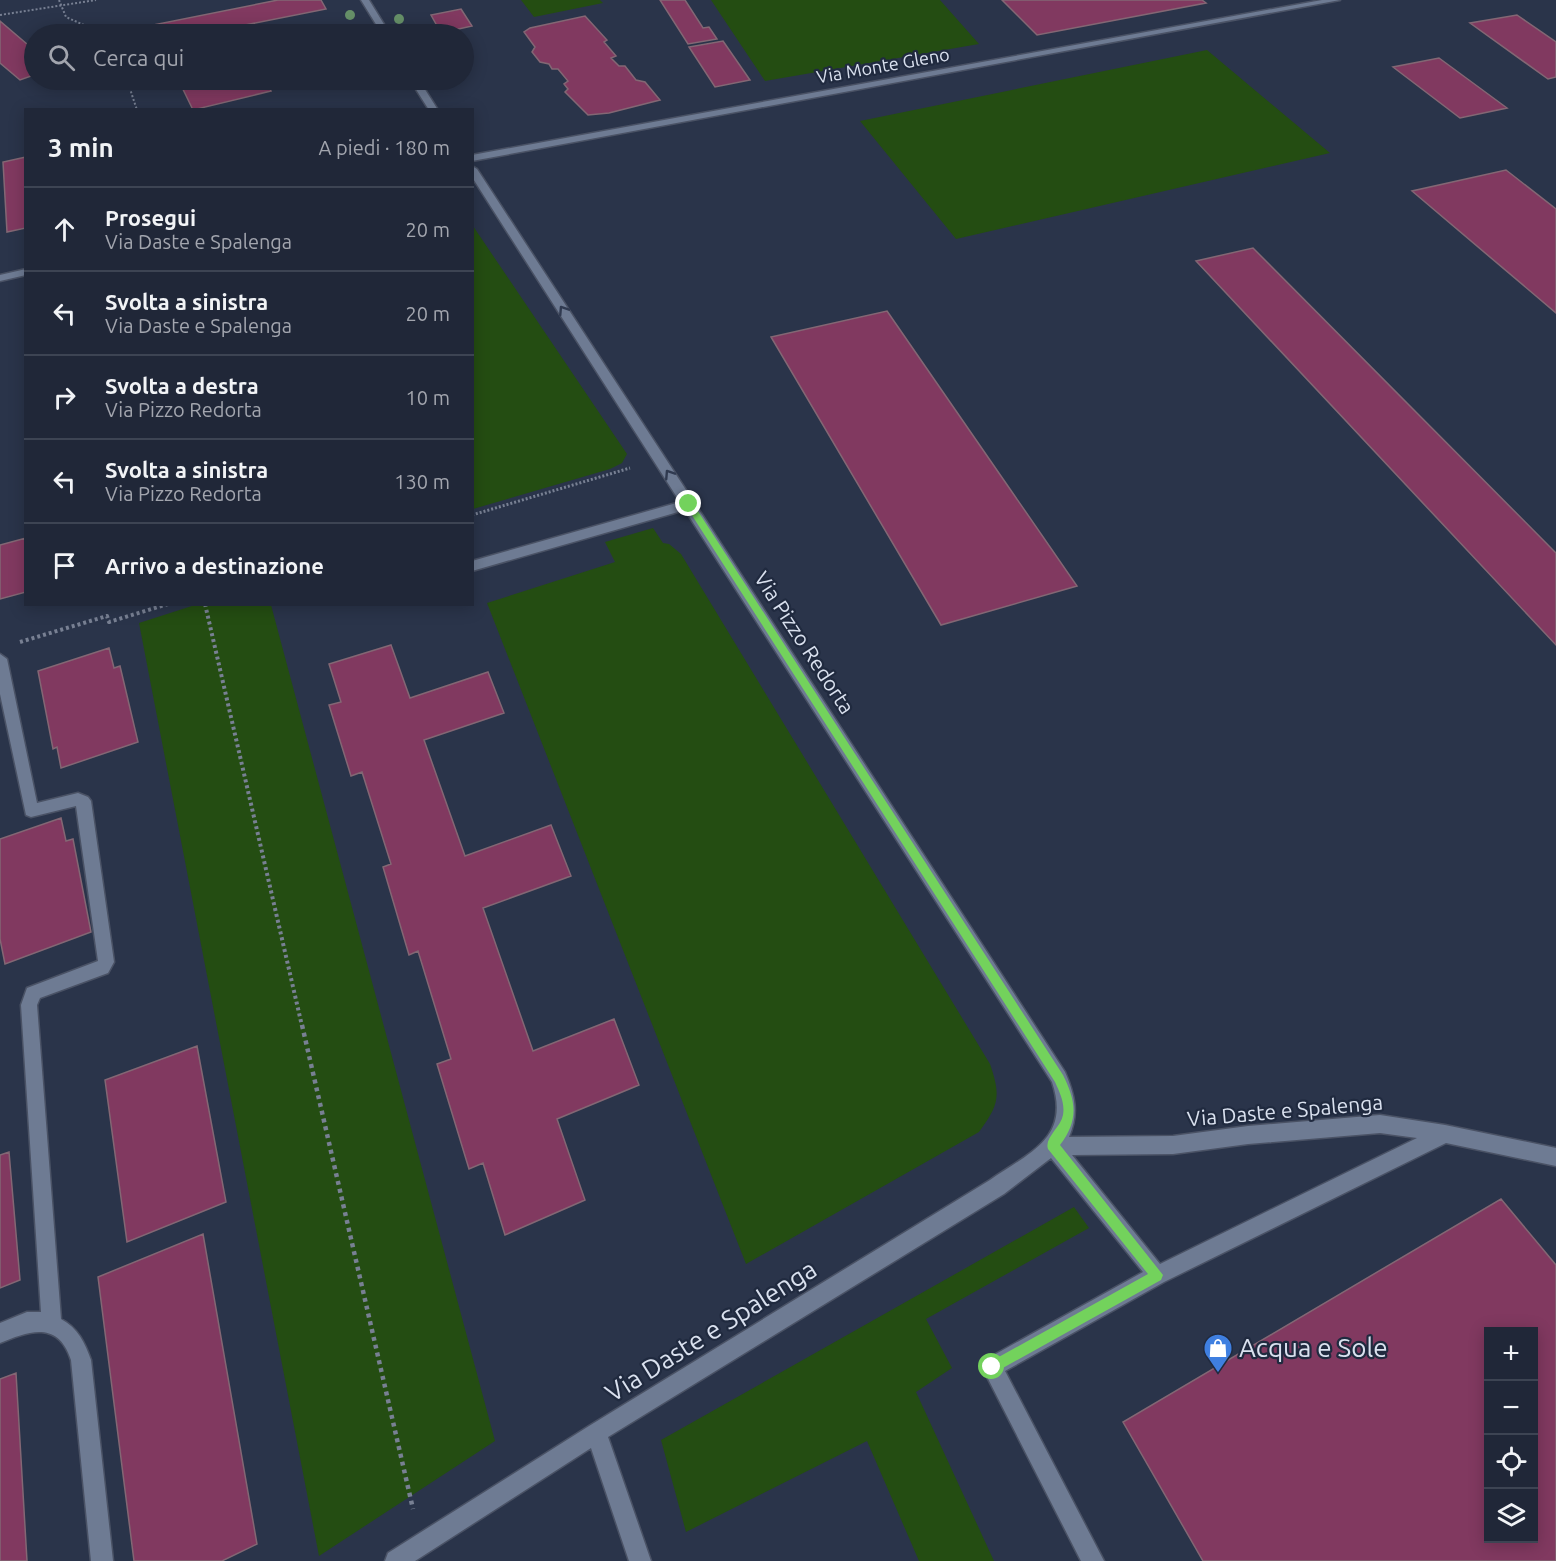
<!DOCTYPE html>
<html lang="it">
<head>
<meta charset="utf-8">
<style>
	body { margin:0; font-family:Ubuntu,sans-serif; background:#282f40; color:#f1f3f6 }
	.controls { position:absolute; right:18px; bottom:18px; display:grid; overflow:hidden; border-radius:0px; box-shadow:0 3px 15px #0003 }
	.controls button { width:54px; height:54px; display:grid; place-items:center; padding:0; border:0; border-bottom:2px solid #3d4453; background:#202738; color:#f1f3f6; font:30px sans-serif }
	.stop { position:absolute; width:18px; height:18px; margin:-14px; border:4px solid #73d25c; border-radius:50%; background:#fff }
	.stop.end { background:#73d25c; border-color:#fff; box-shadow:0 2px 6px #0008 }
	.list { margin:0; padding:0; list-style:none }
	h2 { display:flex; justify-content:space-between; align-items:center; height:78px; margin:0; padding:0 24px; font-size:26px }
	h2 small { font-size:20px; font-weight:400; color:#a2a5ae }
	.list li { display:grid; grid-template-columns:39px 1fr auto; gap:18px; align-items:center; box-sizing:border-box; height:84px; padding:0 24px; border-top:2px solid #3d4453 }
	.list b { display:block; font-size:22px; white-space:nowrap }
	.list p { margin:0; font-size:20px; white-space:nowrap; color:#a2a5ae }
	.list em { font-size:20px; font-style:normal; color:#a2a5ae }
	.icon { flex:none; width:33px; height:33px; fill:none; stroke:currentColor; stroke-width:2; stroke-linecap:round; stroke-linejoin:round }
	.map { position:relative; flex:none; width:1556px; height:1561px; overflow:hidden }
	.search { position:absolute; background:#202738; box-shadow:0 3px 15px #0003; left:24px; top:24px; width:450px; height:66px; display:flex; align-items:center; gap:15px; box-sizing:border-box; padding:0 21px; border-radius:33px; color:#a2a5ae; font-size:22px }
	.panel { position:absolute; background:#202738; box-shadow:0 3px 15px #0003; left:24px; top:108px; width:450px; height:498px; border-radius:0px }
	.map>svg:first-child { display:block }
</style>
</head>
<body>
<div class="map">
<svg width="1556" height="1561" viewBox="0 0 1556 1561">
	<rect width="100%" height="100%" fill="#2a344a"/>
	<path fill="#244d12" d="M 521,0 L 600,0 L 603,3 L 534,17 Z
		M 711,0 L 940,0 L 979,44 L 765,81 Z
		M 1207,50 L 1330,153 L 956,239 L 860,121 Z
		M 473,226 L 627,454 L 622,463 L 610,469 L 473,509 Z
		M 653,528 L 663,543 L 669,544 L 681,554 L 990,1064 C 1001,1096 999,1105 979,1132 L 746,1264 L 487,603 L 615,562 L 605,542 Z
		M 195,605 L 271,605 L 495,1441 L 319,1556 L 139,623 Z
		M 1074,1207 L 1089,1228 L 926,1319 L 952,1368 L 916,1392 L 994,1561 L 919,1561 L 867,1441 L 686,1532 L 661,1440 Z"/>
	<path fill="#813960" stroke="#836774" stroke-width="1.5" fill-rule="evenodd" d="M 278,0 L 321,0 L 326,9 L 200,34 L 156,34 L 153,25 Z
		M 660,0 L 685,0 L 703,28 L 709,27 L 717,39 L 688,44 Z
		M 1002,0 L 1202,0 L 1206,3 L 1037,35 Z
		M 461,9 L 472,26 L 441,33 L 431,15 Z
		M 1517,15 L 1556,42 L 1556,77 L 1548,79 L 1470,23 Z
		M 585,16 L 607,40 L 604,42 L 616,56 L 611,58 L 619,66 L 625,66 L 636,80 L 645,82 L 660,100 L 609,113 L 588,115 L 565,92 L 568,89 L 564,84 L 568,81 L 558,69 L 552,69 L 549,64 L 540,62 L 532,52 L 535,47 L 524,32 L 530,28 Z
		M 0,21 L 34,50 L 34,75 L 20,80 L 0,63 Z
		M 723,41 L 750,80 L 715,87 L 689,47 Z
		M 1439,58 L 1507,108 L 1460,118 L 1393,67 Z
		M 185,80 L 264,80 L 271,91 L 193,110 L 179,81 Z
		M 26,157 L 26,228 L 7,232 L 3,162 Z
		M 1506,170 L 1556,209 L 1556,313 L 1412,191 Z
		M 1253,248 L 1556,553 L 1556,645 L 1196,261 Z
		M 887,311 L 1077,586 L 941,625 L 771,337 Z
		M 26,538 L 26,592 L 0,599 L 0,545 Z
		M 391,645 L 410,698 L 488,672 L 504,713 L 424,740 L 465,856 L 551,825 L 571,876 L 483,908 L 533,1051 L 614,1019 L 639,1085 L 557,1119 L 585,1200 L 505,1235 L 483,1163 L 469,1169 L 437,1064 L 451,1059 L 418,951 L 409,955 L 383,867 L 391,864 L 362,772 L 351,776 L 329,705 L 341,702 L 329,664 Z
		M 109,648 L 114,668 L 120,666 L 138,742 L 61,768 L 57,747 L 53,749 L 38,671 Z
		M 61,818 L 66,841 L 73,839 L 91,932 L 5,964 L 0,939 L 0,839 Z
		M 197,1046 L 226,1202 L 127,1242 L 105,1080 Z
		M 9,1152 L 20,1280 L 0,1288 L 0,1155 Z
		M 1501,1199 L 1556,1265 L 1556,1561 L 1203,1561 L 1123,1422 ZM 1488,1332 L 1534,1332 L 1534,1538 L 1488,1538 Z
		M 203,1234 L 257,1544 L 222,1561 L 134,1561 L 98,1277 Z
		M 16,1373 L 27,1561 L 0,1561 L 0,1379 Z"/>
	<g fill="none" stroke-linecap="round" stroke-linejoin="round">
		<g stroke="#4a5265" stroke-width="3">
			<path id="street" d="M 361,0 L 369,0 L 390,34 L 382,34 Z
				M 1322,0 L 1340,0 L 472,161 L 472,155 Z
				M 410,80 L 419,80 L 438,110 L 429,110 Z
				M 472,166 L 477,169 L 1065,1072 C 1075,1095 1079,1114 1069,1137 L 1173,1136 L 1248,1126 L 1380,1115 L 1445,1125 L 1556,1148 L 1556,1166 L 1446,1143 L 1164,1282 L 1005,1371 L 1104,1561 L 1081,1561 L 982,1367 L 985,1360 L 1143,1272 L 1051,1158 L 1004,1194 L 608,1437 L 651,1561 L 629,1561 L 591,1448 L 415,1561 L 385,1561 L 388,1553 L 589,1426 L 990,1180 C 1030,1152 1071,1138 1052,1082 L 685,510 L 472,571 L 472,561 L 680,502 L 472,177 ZM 1380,1133 L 1417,1138 L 1160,1264 L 1072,1155 L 1173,1154 L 1248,1144 Z
				M 26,269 L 26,275 L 0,281 L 0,275 Z
				M 0,654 L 7,659 L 37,803 L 78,793 L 88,797 L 91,801 L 114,962 L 108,973 L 40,998 L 37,1005 L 61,1319 C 78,1328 85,1343 91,1360 L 113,1561 L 91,1561 L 71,1360 C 58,1320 29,1331 0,1343 L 0,1323 L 27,1312 L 41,1312 L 21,1005 L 27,988 L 98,961 L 76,806 L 31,817 L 26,815 L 0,694 Z"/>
		</g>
		<path stroke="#788093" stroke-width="2" stroke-dasharray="2 2" stroke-linecap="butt" d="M 59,0 L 66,17 L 104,34
			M 0,15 L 96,0
			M 127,80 L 137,110"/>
		<path stroke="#788093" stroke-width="3" stroke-dasharray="2 2" stroke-linecap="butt" d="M 472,515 L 630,468"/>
		<path stroke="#788093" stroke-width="4" stroke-dasharray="3 3" stroke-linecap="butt" d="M 205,604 L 302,1026
			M 20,642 L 107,616 L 109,622 L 168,604"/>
		<path stroke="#788093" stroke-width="4.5" stroke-dasharray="4 4" stroke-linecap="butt" d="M 302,1025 L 413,1509"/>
		<use href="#street" fill="#6e7b93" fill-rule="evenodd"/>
	</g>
	<g fill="#669068">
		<circle cx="350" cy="15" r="5"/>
		<circle cx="399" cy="19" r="5"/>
	</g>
	<defs><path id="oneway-chevron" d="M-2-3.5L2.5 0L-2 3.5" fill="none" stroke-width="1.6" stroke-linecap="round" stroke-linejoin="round" transform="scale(1.5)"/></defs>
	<g stroke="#303a50">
		<use href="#oneway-chevron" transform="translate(563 310) rotate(-123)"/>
		<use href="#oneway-chevron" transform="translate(669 474) rotate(-123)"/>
	</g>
	<path fill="#73d25c" d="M 686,502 L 692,502 L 1063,1075 C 1076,1101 1079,1120 1060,1145 L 1163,1275 L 1161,1280 L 992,1374 L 986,1367 L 988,1363 L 1148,1274 L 1048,1149 C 1044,1138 1061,1127 1063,1115 C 1065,1103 1060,1093 1055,1082 L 686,506 Z"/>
	<defs>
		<g id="shop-pin" transform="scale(1.5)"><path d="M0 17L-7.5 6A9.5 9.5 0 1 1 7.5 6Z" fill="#3f7fe0" stroke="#202a3f"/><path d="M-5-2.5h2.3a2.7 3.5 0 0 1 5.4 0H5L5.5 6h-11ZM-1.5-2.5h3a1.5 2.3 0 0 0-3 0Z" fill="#fff"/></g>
	</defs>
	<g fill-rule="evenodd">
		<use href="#shop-pin" x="1218" y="1348"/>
	</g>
	<g text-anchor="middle" stroke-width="4.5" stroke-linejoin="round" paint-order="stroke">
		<g font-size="18" fill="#dae1ef" stroke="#202a3f">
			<text transform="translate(883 66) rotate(-10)" y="6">Via Monte Gleno</text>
		</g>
		<g font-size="21" fill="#dae1ef" stroke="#202a3f">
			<text transform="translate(804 643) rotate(57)" y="7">Via Pizzo Redorta</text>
			<text transform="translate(1285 1111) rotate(-5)" y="7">Via Daste e Spalenga</text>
		</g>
		<g font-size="26" fill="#dae1ef" stroke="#202a3f">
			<text transform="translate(711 1331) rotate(-32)" y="9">Via Daste e Spalenga</text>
		</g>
		<g font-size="26" fill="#dae1ef" stroke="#202a3f" text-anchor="start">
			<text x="1239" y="1357">Acqua e Sole</text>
		</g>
	</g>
</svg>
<div class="controls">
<button>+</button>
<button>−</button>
<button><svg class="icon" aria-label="locate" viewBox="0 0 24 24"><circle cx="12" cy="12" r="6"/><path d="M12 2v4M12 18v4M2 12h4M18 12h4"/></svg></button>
<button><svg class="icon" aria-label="layers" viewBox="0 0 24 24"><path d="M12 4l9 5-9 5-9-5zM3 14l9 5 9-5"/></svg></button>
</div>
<div class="stop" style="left:992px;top:1367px"></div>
<div class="stop end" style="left:689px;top:504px"></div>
<div class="search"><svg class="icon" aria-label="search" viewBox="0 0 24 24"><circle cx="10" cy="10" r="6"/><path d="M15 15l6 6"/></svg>Cerca qui</div>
<section class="panel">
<h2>3 min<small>A piedi · 180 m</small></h2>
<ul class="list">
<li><svg class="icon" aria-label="ahead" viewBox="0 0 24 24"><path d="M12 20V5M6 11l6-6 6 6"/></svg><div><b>Prosegui</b><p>Via Daste e Spalenga</p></div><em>20 m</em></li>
<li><svg class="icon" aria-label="left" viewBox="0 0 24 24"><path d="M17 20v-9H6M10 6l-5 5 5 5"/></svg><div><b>Svolta a sinistra</b><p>Via Daste e Spalenga</p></div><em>20 m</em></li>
<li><svg class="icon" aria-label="right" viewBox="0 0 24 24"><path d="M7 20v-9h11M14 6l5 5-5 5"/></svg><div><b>Svolta a destra</b><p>Via Pizzo Redorta</p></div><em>10 m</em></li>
<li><svg class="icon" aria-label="left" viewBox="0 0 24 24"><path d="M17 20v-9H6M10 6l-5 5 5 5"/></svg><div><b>Svolta a sinistra</b><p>Via Pizzo Redorta</p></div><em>130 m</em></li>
<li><svg class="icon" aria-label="arrive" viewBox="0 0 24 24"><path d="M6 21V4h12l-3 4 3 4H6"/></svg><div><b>Arrivo a destinazione</b></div></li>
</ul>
</section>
</div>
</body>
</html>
